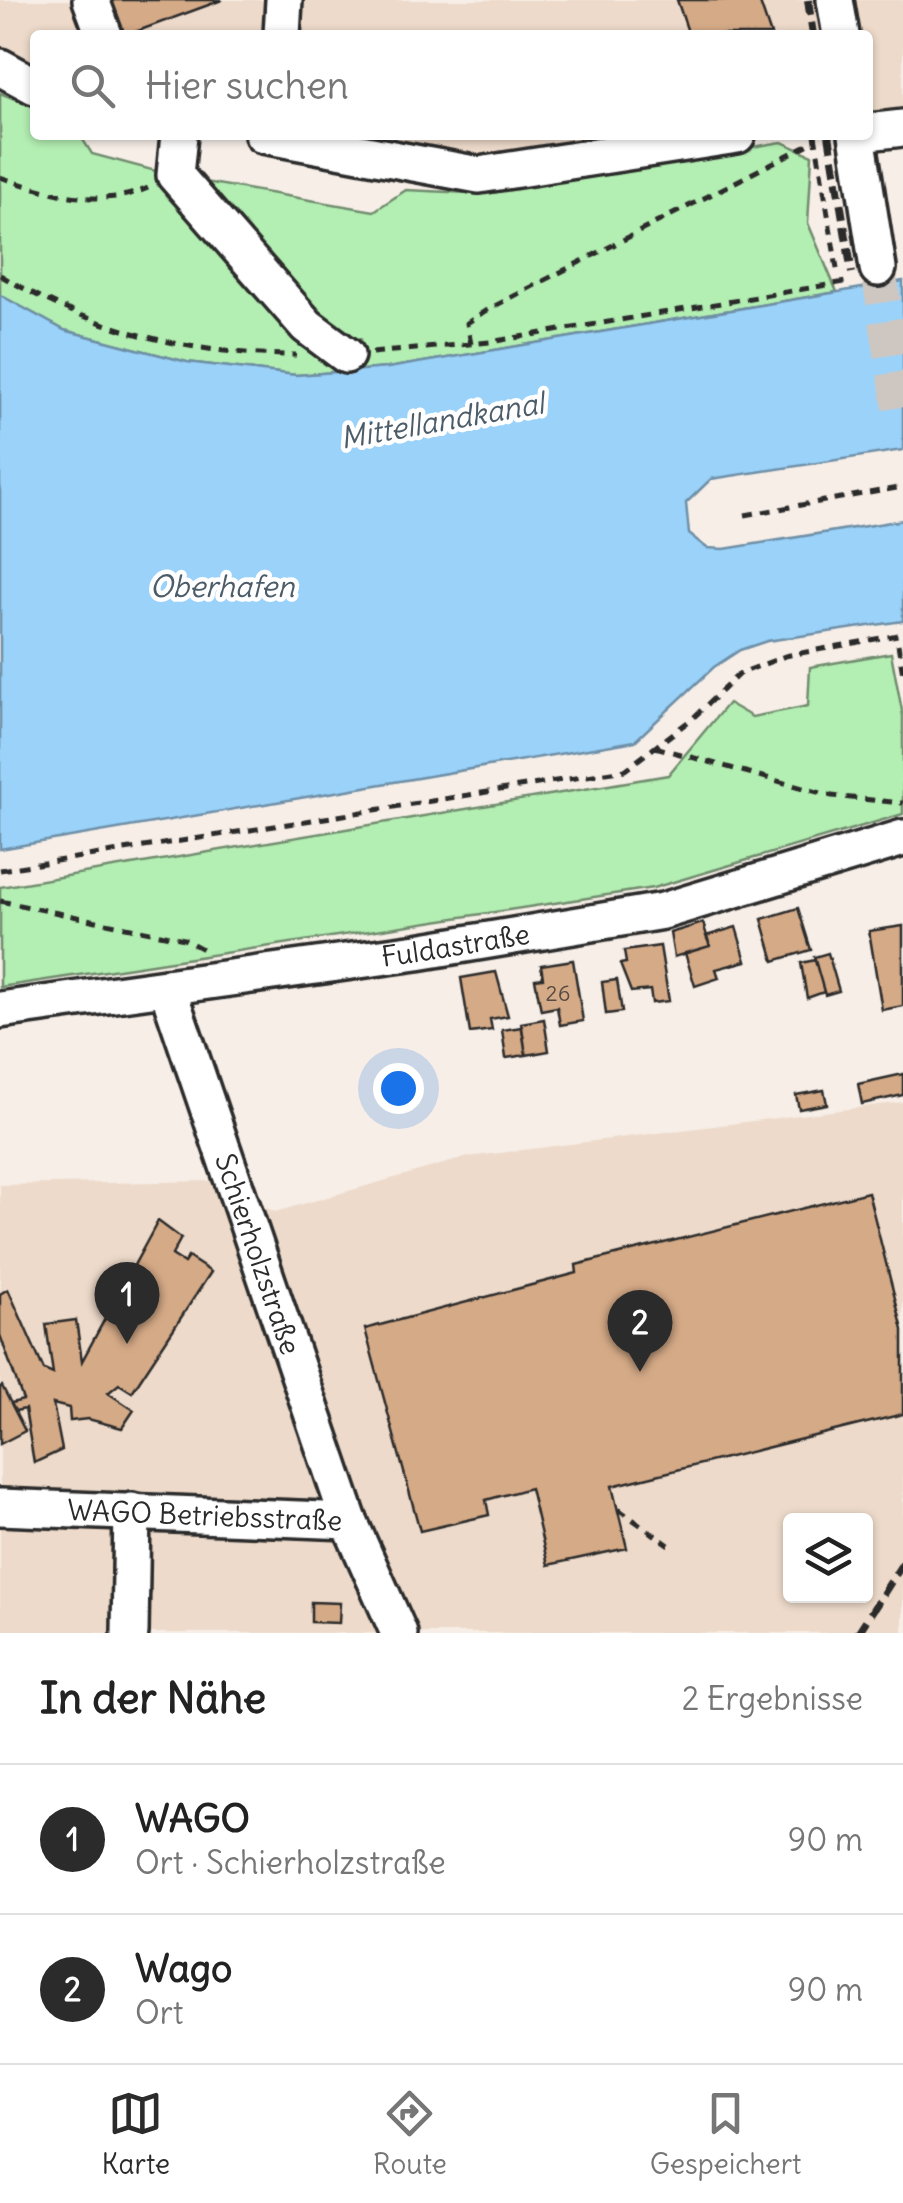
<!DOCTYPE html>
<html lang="de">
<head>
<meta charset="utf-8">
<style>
	body { margin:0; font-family:Delius,sans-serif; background:#f2f2f2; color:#222 }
	.controls { position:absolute; right:30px; bottom:30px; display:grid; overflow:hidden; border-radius:10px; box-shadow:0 2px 8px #0004 }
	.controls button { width:90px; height:90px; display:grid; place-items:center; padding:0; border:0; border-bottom:2px solid #e0e0e0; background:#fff; color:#222; font:50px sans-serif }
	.you { position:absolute; left:398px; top:1088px; width:35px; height:35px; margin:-25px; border:8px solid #fff; border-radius:50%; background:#1a73e8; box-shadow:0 0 0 15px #1a73e833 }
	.badge { display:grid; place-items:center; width:65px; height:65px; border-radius:50%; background:#2b2b2b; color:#fff; font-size:32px; font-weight:700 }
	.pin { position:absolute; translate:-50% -82px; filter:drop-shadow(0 2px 5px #0008) }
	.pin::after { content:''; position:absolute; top:52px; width:35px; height:30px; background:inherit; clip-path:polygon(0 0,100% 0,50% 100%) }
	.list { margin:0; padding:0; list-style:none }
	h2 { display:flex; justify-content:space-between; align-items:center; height:130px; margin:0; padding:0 40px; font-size:42px }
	h2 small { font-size:32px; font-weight:400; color:#767676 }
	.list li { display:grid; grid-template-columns:65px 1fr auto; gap:30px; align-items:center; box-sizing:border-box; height:150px; padding:0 40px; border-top:2px solid #e0e0e0 }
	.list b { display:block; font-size:38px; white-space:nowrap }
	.list p { margin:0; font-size:32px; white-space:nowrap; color:#767676 }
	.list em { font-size:32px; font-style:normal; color:#767676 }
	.icon { flex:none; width:55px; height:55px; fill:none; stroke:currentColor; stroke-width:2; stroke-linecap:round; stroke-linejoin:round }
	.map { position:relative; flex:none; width:903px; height:1633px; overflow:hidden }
	.search { position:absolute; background:#fff; box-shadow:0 2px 8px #0004; left:30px; right:30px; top:30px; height:110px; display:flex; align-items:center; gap:25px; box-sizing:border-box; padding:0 35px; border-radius:10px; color:#767676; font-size:38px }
	.sheet { height:430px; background:#fff }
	nav { display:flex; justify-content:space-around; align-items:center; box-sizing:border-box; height:140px; border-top:2px solid #e0e0e0; background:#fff; font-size:28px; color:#767676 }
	nav a { display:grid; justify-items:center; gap:5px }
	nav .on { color:#2b2b2b }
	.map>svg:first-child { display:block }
</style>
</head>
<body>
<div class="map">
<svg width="903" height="1633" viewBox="0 0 903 1633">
	<rect width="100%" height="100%" fill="#f7eee7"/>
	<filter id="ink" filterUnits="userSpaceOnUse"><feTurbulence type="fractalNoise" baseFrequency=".01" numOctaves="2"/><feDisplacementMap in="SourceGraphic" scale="20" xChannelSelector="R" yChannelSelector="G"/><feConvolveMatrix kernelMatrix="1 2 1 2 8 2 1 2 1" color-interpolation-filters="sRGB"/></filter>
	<g filter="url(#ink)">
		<path fill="#eddaca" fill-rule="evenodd" d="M 0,0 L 903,0 L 903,121 L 868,125 L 868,35 L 35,35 L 35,75 L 0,56 Z
			M 340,135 L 638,135 L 479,159 Z
			M 903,1102 L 903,1633 L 0,1633 L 0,1185 L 211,1181 L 275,1212 L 468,1157 ZM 790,1520 L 866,1520 L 866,1596 L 790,1596 Z"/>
		<path fill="#b3eeb2" stroke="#6f8c6e" stroke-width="2.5" d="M 0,93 L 35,107 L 35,135 L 80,135 L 92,154 L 156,171 L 235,269 L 318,341 L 362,340 L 327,327 L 188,179 L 374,211 L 406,190 L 470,193 L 782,142 L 812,155 L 808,223 L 837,292 L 388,368 L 296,375 L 187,362 L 64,330 L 0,295 Z
			M 891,653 L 903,716 L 903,814 L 653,888 L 0,987 L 0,887 L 668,775 L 728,703 L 752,717 L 808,706 L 810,667 Z"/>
		<path fill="#9ad2f9" stroke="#6e8fa7" stroke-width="2.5" d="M 903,281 L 903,450 L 711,479 L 686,503 L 689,534 L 707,548 L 724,549 L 903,520 L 903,621 L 767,641 L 740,650 L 714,667 L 635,741 L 0,849 L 0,295 L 64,330 L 187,362 L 296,375 L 388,368 Z"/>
		<path fill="#d5aa87" stroke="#2b2b2b" stroke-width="2.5" d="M 108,0 L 222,0 L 127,35 L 121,35 Z
			M 677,0 L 759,0 L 771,35 L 689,35 Z
			M 798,908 L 811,950 L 774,961 L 762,919 Z
			M 703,923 L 710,946 L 674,957 L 670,933 Z
			M 903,926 L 903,1006 L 882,1010 L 869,931 Z
			M 736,927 L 746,961 L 716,969 L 719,978 L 695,986 L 685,953 L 710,946 L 706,936 Z
			M 660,946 L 669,1001 L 652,1003 L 650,990 L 631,992 L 620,964 L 626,963 L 624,951 Z
			M 828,953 L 839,991 L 825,995 L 814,957 Z
			M 573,960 L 583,1021 L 560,1025 L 557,1007 L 541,1010 L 535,979 L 543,978 L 541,965 Z
			M 815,960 L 824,992 L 807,998 L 801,963 Z
			M 496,972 L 508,1016 L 490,1019 L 492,1030 L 470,1033 L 461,978 Z
			M 617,980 L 622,1012 L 606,1014 L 602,982 Z
			M 544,1019 L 549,1051 L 526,1055 L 521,1023 Z
			M 522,1027 L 526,1055 L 506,1058 L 502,1030 Z
			M 903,1074 L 903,1095 L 862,1104 L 858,1084 Z
			M 824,1090 L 827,1104 L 799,1109 L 796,1095 Z
			M 868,1192 L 903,1330 L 903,1414 L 612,1486 L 627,1548 L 548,1565 L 530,1488 L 486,1500 L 489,1515 L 420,1531 L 365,1329 L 577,1273 L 576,1265 Z
			M 158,1221 L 181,1238 L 172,1255 L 184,1263 L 188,1257 L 211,1272 L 132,1392 L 119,1384 L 108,1393 L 134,1410 L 122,1428 L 88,1419 L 70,1421 L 69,1408 L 53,1404 L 62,1450 L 34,1463 L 25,1409 L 15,1411 L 11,1403 L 23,1400 L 0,1335 L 0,1294 L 8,1289 L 44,1370 L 53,1374 L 46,1324 L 76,1320 L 82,1361 Z
			M 2,1386 L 25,1431 L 0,1444 L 0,1387 Z
			M 311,1602 L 340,1603 L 339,1623 L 311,1622 Z"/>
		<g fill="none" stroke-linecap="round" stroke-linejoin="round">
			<path stroke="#cec7c1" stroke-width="35" stroke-dasharray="35 18" stroke-linecap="butt" d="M 878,268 L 903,423"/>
			<g stroke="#2b2b2b" stroke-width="42">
				<g id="minor">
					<path d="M 91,0 L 104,35"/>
					<path d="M 835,0 L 841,35"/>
					<path d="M 282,35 L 284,0"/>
					<path d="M 0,67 L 35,86"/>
					<path d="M 868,132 L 903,128"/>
					<path d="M 179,135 L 175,175 L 307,326 L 346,355"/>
					<path d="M 263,135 L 479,175 L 737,135"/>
					<path d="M 857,135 L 878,268"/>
					<path id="s1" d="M 167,987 L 349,1521"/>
					<path id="s2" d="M 0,1010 L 417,952 L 663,911 L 903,838"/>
					<path id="s3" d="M 0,1507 L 349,1521 L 399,1633"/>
					<path d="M 130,1633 L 132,1511"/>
				</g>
			</g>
			<path stroke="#2b2b2b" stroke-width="5" stroke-dasharray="10 8" stroke-linecap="butt" d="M 815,135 L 838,275
				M 0,177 C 46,193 101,209 148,188
				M 0,275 C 92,330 190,355 296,355
				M 471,344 L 467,323 L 485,311 L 813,142
				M 372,353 L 490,342 L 851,281
				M 745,515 L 903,487
				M 898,644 L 903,675
				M 655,747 L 832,796 L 903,803
				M 0,870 L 625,770 L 693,718 L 739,674 L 785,656 L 903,634
				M 0,901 L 184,939 L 206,951
				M 618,1509 L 669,1545"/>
			<use href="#minor" stroke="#fff" stroke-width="35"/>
			<path stroke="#2b2b2b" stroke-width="8" stroke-dasharray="15 8" stroke-linecap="butt" d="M 808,0 L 813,35
				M 829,135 L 852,273
				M 858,1633 L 903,1563"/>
		</g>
	</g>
	<g text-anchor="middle" stroke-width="9" stroke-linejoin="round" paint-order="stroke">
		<g font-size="22" fill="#564b42">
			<text x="558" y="1001">26</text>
		</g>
		<g font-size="28" fill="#2b2b2b" stroke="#fff">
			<text dy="10" stroke="none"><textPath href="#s2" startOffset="460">Fuldastraße</textPath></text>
			<text dy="10" stroke="none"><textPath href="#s1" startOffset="282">Schierholzstraße</textPath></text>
			<text dy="10" stroke="none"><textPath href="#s3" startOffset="205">WAGO Betriebsstraße</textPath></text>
		</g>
		<g font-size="30" font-style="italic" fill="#4c5d69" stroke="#fff">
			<text transform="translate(442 421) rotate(-10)" y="10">Mittellandkanal</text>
			<text x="222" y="597">Oberhafen</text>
		</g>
	</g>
</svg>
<div class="controls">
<button><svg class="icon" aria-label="layers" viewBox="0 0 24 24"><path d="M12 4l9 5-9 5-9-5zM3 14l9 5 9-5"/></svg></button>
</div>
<div class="you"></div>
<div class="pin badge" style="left:127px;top:1344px">1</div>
<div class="pin badge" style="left:640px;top:1372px">2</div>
<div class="search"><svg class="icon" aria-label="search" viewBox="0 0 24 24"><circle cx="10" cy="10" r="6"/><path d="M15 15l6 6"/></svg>Hier suchen</div>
</div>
<section class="sheet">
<h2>In der Nähe<small>2 Ergebnisse</small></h2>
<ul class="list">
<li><span class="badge">1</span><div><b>WAGO</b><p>Ort · Schierholzstraße</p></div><em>90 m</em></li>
<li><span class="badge">2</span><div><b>Wago</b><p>Ort</p></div><em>90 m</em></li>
</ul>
</section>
<nav>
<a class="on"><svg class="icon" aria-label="map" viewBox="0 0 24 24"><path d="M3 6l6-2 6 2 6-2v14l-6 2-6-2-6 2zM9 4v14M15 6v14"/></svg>Karte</a>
<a><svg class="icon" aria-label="directions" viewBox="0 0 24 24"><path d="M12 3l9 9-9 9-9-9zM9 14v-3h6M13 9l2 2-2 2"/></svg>Route</a>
<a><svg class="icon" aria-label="saved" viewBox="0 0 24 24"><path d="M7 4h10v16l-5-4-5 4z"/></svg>Gespeichert</a>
</nav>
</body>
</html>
